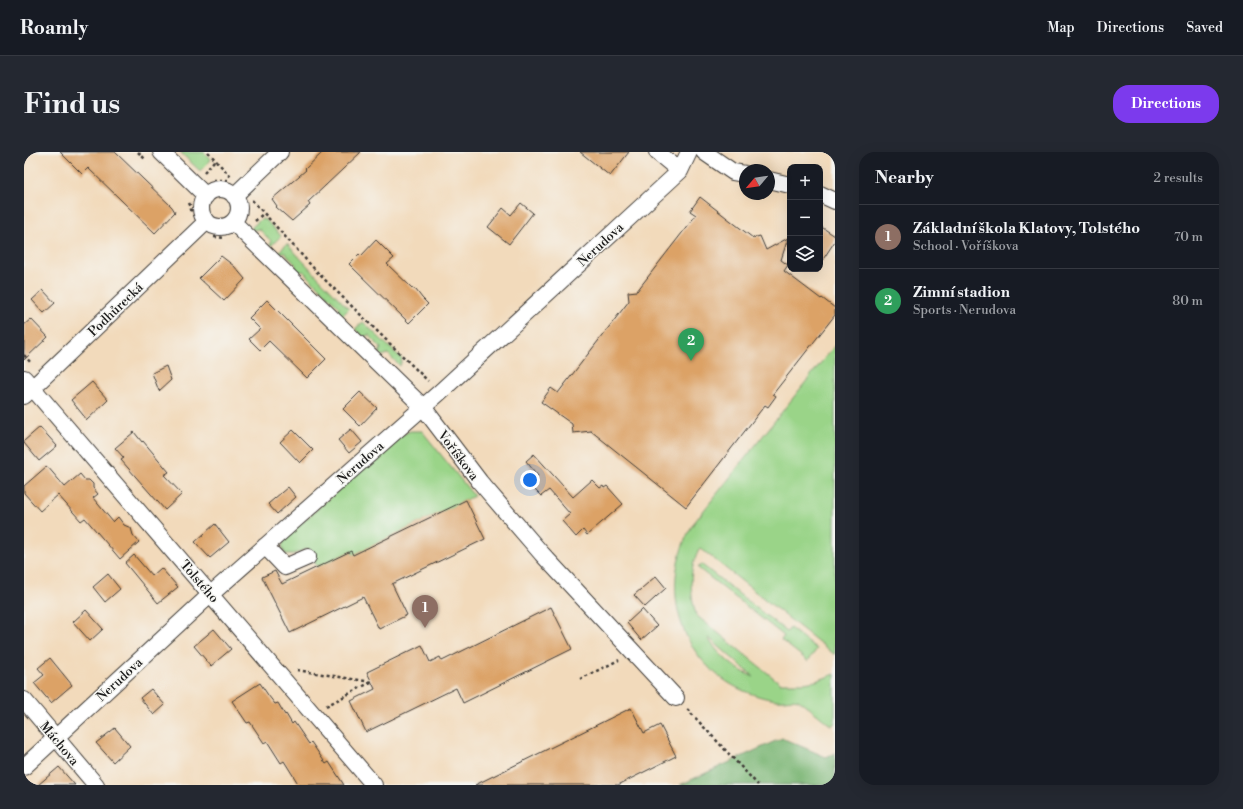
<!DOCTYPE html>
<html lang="en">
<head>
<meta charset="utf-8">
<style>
	body { margin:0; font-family:"Libre Bodoni",serif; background:#242831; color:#f1f3f6 }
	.controls { position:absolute; right:12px; top:12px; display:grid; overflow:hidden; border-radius:8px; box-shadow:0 4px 16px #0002 }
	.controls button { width:36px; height:36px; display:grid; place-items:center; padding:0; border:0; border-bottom:1px solid #363941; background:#171b24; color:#f1f3f6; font:20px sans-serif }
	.compass { position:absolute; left:715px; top:12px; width:36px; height:36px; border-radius:50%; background:#171b24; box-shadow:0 4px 16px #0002; rotate:241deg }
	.you { position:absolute; left:506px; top:328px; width:14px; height:14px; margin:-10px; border:3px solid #fff; border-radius:50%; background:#1a73e8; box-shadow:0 0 0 6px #1a73e833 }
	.badge { display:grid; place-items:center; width:26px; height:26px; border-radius:50%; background:#7c3aed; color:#fff; font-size:13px; font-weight:700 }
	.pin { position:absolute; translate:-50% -33px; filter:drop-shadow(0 1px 2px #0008) }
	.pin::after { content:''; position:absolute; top:21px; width:14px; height:12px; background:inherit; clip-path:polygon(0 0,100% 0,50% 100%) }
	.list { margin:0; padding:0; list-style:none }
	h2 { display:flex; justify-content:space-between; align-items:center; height:52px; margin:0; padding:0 16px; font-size:17px }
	h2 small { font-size:13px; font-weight:400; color:#9ea1a6 }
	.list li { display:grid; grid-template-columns:26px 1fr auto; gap:12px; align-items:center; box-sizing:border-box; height:64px; padding:0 16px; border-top:1px solid #363941 }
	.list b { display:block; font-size:15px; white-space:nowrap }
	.list p { margin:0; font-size:13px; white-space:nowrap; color:#9ea1a6 }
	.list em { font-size:13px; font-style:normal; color:#9ea1a6 }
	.icon { flex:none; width:22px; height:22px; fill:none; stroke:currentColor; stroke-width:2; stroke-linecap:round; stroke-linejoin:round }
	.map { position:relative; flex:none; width:811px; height:633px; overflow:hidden; border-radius:16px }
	header { display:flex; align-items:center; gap:24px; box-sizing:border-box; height:56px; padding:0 20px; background:#171b24; border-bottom:1px solid #363941 }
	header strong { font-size:19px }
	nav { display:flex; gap:22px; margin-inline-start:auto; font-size:14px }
	.intro { display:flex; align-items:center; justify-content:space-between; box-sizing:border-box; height:96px; padding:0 24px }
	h1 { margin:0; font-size:28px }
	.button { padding:10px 18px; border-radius:16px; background:#7c3aed; color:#fff; font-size:14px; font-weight:700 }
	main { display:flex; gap:24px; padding:0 24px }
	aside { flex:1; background:#171b24; border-radius:16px; box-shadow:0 4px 16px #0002 }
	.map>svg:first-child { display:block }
</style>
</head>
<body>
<header>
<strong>Roamly</strong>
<nav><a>Map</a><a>Directions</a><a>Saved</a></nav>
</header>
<div class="intro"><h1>Find us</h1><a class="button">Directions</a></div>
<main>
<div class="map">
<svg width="811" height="633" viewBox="0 0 811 633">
	<rect width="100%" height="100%" fill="#f6f6f2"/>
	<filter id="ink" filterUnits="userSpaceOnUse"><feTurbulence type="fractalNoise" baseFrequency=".025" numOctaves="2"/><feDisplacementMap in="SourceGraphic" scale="8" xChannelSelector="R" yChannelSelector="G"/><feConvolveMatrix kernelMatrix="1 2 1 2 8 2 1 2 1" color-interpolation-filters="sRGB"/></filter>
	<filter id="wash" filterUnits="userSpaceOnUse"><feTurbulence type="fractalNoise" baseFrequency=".012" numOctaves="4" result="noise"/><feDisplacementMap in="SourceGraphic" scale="16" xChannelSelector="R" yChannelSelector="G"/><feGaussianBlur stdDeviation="0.9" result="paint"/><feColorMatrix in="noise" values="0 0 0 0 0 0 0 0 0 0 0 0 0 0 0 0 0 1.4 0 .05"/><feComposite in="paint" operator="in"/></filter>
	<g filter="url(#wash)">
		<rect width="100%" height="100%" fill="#f2dabb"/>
		<path fill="#9ad488" stroke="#5b7852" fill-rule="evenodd" d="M 156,0 L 180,0 L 187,8 L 176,19 Z
			M 237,67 L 242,68 L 257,84 L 246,95 L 247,89 L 235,77 L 229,78 L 227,76 Z
			M 263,92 L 294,125 L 325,157 L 318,164 L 313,160 L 315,155 L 279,119 L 273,121 L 270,119 L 272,113 L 260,100 L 253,101 Z
			M 339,170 L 378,207 L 376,214 L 364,202 L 358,204 L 355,201 L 357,196 L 345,183 L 339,185 L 331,177 Z
			M 811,193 L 811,503 L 676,396 C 664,417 666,441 672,463 L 756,531 L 780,531 L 792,529 L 811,522 L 811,570 L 808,574 C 802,570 779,550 774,548 C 768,546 759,549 753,548 C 742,547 730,543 720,539 C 654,510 633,433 669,372 ZM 684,486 L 685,486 L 730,525 C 712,518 694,503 684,486 Z
			M 386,279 L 398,279 L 450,344 L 333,401 L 330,404 L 327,399 L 293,415 L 284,396 L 270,402 L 261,402 L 258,394 L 261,386 L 372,286 Z
			M 677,412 L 763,480 L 766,476 L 793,497 L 784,509 L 757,488 L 760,484 L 674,416 Z"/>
		<path fill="#7bb674" stroke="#4c6948" d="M 758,586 L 802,605 L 811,601 L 811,633 L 656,633 Z"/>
		<g id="blocks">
			<path fill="#dca266" d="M 36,0 L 91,0 L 148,55 L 151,60 L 131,81 L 64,16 L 58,22 Z
				M 299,0 L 337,0 L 284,50 L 286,53 L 268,69 L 252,55 L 253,54 L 248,47 L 282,18 L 281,17 Z
				M 556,0 L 605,0 L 586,24 Z
				M 676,45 L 729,86 L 736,84 L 742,98 L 764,86 L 757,108 L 764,113 L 760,119 L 797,147 L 798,146 L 811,156 L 811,163 L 749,242 L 752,244 L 744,255 L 741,253 L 662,355 L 567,279 L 549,281 L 548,272 L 517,250 L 527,236 L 534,241 L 605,149 L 604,140 L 613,139 L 672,63 L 666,59 Z
				M 497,51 L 509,61 L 485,92 L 464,75 L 479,56 L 487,63 Z
				M 796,74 L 811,84 L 811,89 L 796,112 Z
				M 352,88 L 370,106 L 363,112 L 388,136 L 392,138 L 398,146 L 404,152 L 385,171 L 325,112 L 335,102 L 337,104 Z
				M 197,104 L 210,114 L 221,127 L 200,149 L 175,126 Z
				M 19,138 L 31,151 L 20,161 L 8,148 Z
				M 243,148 L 302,207 L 283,226 L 245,189 L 236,198 L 225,187 L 236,177 L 225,166 Z
				M 7,167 L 24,185 L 0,208 L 0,173 Z
				M 142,214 L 147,228 L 135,239 L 128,221 Z
				M 68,230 L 84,248 L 63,268 L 47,248 Z
				M 336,240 L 353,256 L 336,274 L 319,257 Z
				M 16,275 L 33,294 L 15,309 L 0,291 L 0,289 Z
				M 327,277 L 338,290 L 325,301 L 314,288 Z
				M 269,278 L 289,298 L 276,311 L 256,290 Z
				M 110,280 L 118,290 L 119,289 L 145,320 L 140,323 L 158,342 L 141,358 L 97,308 L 100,306 L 91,296 Z
				M 510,302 L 549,345 L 568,328 L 576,336 L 579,334 L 580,336 L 583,334 L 599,352 L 563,383 L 559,378 L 552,385 L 538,369 L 546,362 L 525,338 L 517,344 L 505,332 L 514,324 L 502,309 Z
				M 23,314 L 41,335 L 56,322 L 61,328 L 65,328 L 69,332 L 69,336 L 74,342 L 69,346 L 89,370 L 94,365 L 100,373 L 107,376 L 109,383 L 115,390 L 96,407 L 61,366 L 57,369 L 34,343 L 16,359 L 0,341 L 0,334 Z
				M 264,335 L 272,345 L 253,362 L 244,352 Z
				M 442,348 L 461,387 L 368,432 L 383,463 L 355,477 L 339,445 L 266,481 L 238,425 L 251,419 L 258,432 L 327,399 L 329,403 Z
				M 191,372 L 205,390 L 186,406 L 171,390 Z
				M 110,403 L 128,424 L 137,416 L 154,435 L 134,451 L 101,411 Z
				M 84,422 L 96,437 L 81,450 L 69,435 Z
				M 632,424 L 642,436 L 621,455 L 610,443 Z
				M 527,455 L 548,497 L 439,551 L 432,536 L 342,580 L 327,549 L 351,537 L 343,520 L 398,493 L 406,510 L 416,505 L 418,509 Z
				M 618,457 L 633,474 L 617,488 L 603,471 Z
				M 62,458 L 79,477 L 66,489 L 49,470 Z
				M 190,477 L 207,497 L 187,514 L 170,494 Z
				M 26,506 L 48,533 L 27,551 L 10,531 L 20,523 L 14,516 Z
				M 236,531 L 244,543 L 251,552 L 254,551 L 261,563 L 262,562 L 268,572 L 270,570 L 285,592 L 287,590 L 302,612 L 305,610 L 320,633 L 275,633 L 260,609 L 257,611 L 243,589 L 240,591 L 226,570 L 223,571 L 208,549 Z
				M 127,537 L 141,553 L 130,563 L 116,546 Z
				M 607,556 L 620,581 L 636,573 L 652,604 L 594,633 L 451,633 Z
				M 91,576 L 106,594 L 89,610 L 72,591 Z
				M 35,615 L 51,633 L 14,633 Z"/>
		</g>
	</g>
	<g filter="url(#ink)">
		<use href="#blocks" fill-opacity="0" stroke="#3c3834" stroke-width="1"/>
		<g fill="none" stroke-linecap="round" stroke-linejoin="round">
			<g stroke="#3c3834" stroke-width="18">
				<path id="minor" d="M 137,0 L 182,44
					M 633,0 L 656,19
					M 680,0 L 709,20 L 721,22
					M 745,28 L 766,33
					M177 56a19 19 0 1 1 38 0a19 19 0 1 1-38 0Z
					M 796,42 L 811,49
					M 210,44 L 256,0
					M 209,70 L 399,255 L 456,330 L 518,402 L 652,546
					M 0,226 L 350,633
					M 0,244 L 183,69
					M 241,394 L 261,415 L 284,405
					M 0,548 L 72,633
					M 0,615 L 187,442 L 415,241 L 656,19 L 665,0"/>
			</g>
			<path stroke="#3c3834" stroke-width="2.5" stroke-dasharray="3 3" stroke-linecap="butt" d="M 114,0 L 122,8
				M 184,0 L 207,25
				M 180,20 L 191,8
				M 189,28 L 204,28
				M 228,48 L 294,121 L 404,229
				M 165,51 L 167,55 L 167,62
				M 231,69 L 240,61
				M 190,85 L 201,86
				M 0,203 L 7,211
				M 273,518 L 347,530
				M 556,527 L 595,508
				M 302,554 L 347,530
				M 663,557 L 734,633"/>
			<use href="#minor" stroke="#fff" stroke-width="16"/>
		</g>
	</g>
	<g text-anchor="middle" stroke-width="3" stroke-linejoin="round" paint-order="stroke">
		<g font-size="13" fill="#1c1c1c" stroke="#f6f6f2">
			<text transform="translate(576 92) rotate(-43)" y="5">Nerudova</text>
			<text transform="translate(91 157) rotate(-44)" y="5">Podhůrecká</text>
			<text transform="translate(435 303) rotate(53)" y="5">Voříškova</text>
			<text transform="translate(336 310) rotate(-41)" y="5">Nerudova</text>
			<text transform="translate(176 429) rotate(49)" y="5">Tolstého</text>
			<text transform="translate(95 527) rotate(-43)" y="5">Nerudova</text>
			<text transform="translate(36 591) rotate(50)" y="5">Máchova</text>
		</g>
	</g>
</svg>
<div class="controls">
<button>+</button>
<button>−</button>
<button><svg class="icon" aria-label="layers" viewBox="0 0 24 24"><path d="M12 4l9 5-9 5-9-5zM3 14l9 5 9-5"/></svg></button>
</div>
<svg class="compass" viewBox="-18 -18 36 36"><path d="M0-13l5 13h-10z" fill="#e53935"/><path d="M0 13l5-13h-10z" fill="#9ea1a6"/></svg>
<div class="you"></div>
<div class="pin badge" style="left:401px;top:476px;background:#8d6e63">1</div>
<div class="pin badge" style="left:667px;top:209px;background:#2e9e5b">2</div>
</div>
<aside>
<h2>Nearby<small>2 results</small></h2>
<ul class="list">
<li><span class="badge" style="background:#8d6e63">1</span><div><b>Základní škola Klatovy, Tolstého</b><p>School · Voříškova</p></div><em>70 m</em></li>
<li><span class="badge" style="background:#2e9e5b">2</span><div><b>Zimní stadion</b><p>Sports · Nerudova</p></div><em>80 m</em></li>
</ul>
</aside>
</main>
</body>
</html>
